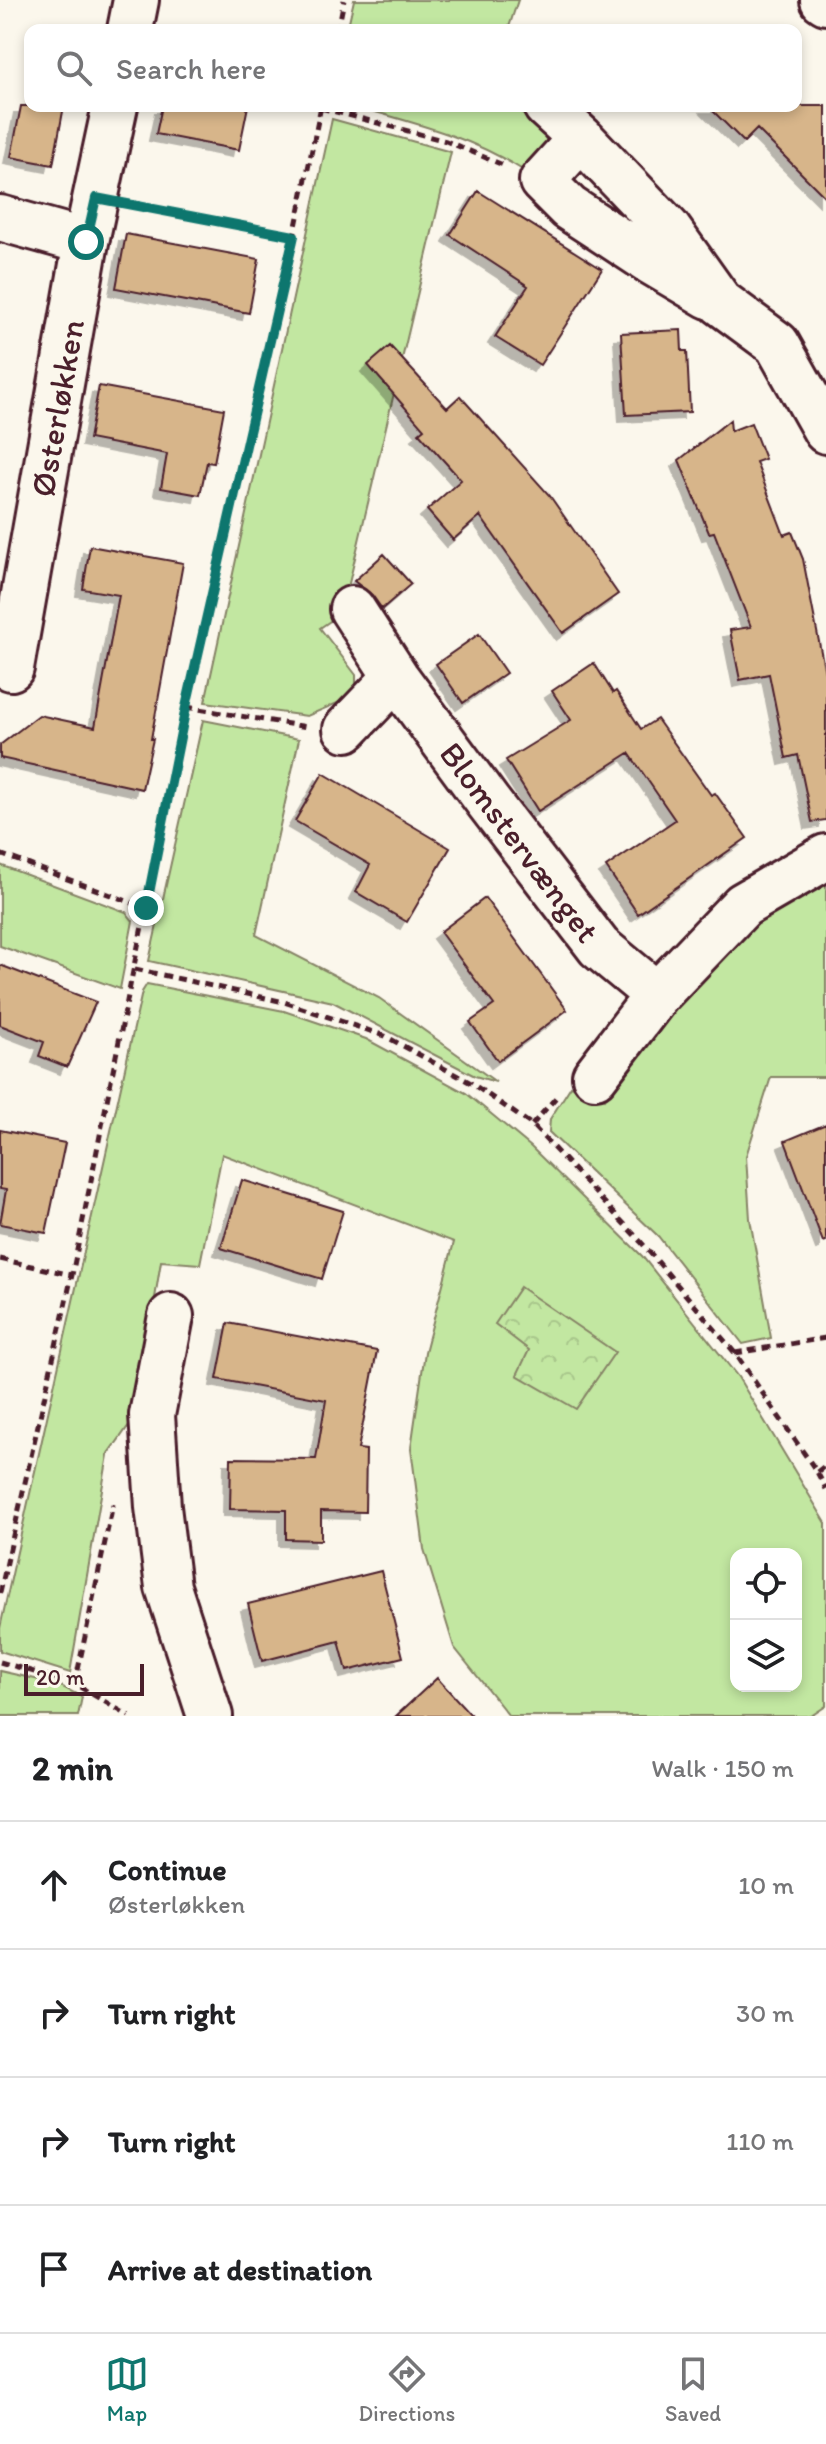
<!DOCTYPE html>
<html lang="en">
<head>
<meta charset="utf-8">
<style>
	body { margin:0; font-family:Itim,sans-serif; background:#f6f6f6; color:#202124 }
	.controls { position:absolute; right:24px; bottom:24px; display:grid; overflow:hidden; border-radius:16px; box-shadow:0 4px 12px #0003 }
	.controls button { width:72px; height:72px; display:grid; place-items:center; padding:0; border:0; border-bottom:2px solid #e0e0e0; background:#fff; color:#202124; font:40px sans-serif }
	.scale { position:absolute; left:24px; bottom:20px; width:120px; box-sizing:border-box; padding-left:8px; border:4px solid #4a1f2b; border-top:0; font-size:22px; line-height:28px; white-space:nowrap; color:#4a1f2b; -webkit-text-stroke:6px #fbf7ec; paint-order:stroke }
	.stop { position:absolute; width:24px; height:24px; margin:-18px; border:6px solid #0f766e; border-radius:50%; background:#fff }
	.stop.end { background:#0f766e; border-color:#fff; box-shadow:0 2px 8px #0008 }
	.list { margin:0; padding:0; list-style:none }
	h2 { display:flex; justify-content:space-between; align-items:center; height:104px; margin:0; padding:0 32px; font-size:34px }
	h2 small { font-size:26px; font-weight:400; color:#757577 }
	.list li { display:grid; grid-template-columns:52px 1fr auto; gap:24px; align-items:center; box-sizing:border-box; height:128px; padding:0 32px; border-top:2px solid #e0e0e0 }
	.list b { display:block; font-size:30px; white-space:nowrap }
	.list p { margin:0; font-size:26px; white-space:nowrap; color:#757577 }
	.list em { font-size:26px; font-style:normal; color:#757577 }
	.icon { flex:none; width:44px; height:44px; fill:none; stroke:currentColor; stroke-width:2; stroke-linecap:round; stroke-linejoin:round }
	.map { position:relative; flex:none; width:826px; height:1716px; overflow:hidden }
	.search { position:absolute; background:#fff; box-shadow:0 4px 12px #0003; left:24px; right:24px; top:24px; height:88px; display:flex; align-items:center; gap:20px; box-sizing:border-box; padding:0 28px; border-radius:16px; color:#757577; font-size:30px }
	.sheet { height:616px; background:#fff }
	nav { display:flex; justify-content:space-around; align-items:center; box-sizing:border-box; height:112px; border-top:2px solid #e0e0e0; background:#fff; font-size:22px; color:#757577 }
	nav a { display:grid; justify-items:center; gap:4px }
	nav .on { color:#0f766e }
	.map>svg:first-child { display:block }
</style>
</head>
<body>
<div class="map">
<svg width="826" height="1716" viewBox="0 0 826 1716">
	<defs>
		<pattern id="forest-crowns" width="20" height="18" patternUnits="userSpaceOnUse" patternTransform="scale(2)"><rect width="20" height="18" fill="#c2e7a1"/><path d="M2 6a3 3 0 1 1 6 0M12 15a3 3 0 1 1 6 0" fill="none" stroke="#a8c68b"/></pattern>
		<filter id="shadow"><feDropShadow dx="-7" dy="7" stdDeviation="0" flood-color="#0004"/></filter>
	</defs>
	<rect width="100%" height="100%" fill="#fbf7ec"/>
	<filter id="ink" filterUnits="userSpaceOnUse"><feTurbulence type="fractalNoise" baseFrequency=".0125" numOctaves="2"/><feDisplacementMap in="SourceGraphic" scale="16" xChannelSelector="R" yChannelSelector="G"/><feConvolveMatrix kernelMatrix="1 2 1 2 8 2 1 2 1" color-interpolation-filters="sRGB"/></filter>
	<g filter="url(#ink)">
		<path fill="#c2e7a1" stroke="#868366" stroke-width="2" fill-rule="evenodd" d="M 354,0 L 518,0 L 508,30 L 347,30 Z
			M 354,106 L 520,106 C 542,128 568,156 521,169 C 469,136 411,122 354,106 Z
			M 332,119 L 451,152 L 342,613 L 320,628 L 356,675 L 356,687 L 340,702 L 307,716 L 205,702 Z
			M 203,720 L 299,739 L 256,935 L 379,998 L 496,1082 L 475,1076 L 333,1002 L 149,961 Z
			M 0,865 L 126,912 L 133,921 L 120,989 L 0,946 Z
			M 826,883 L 826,1077 L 771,1077 L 746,1156 L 750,1219 L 771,1338 L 743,1344 L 658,1236 L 549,1132 L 550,1119 L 571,1086 L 605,1099 C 638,1053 668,1001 710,963 C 742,933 786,901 826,883 Z
			M 147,984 L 284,1011 L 366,1039 L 466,1093 L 531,1147 L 642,1256 L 738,1377 L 826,1523 L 826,1706 L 811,1716 L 509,1716 L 454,1647 L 424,1549 L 411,1448 L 425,1352 L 454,1242 L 222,1154 L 200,1264 L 161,1261 L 136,1415 L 108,1455 L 70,1673 L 0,1651 L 0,1628 L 142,992 ZM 736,1554 L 796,1554 L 796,1686 L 736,1686 Z
			M 0,1671 L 57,1684 L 82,1697 L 78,1716 L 0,1716 Z"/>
		<path fill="url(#forest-crowns)" stroke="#868366" stroke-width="2" d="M 520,1287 L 615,1352 L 576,1409 L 517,1375 L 529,1350 L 495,1324 Z"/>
		<path fill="#d7b58a" stroke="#4a1f2b" stroke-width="2" filter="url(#shadow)" d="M 21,106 L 64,106 L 53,165 L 11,157 Z
			M 162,106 L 248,106 L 239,150 L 156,134 Z
			M 708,106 L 826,106 L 826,198 L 757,129 L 744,142 Z
			M 478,191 L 602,269 L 540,365 L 495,337 L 528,286 L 450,235 Z
			M 126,234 L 259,259 L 249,313 L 116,288 Z
			M 681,330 L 682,351 L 687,351 L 690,412 L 626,415 L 621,333 Z
			M 390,346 L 447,408 L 460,396 L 550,496 L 618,594 L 563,633 L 480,516 L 453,540 L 427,510 L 461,480 L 419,433 L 424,429 L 368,365 Z
			M 99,386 L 224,409 L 214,463 L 207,462 L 200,495 L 161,488 L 167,454 L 89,439 Z
			M 730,420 L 731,431 L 751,423 L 765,459 L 756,462 L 784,535 L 792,532 L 803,559 L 826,678 L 826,820 L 812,822 L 798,755 L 786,758 L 769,674 L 740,680 L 730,630 L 751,627 L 714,532 L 709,533 L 679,460 Z
			M 90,546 L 183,563 L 151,739 L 153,739 L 142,789 L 0,758 L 0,745 L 39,715 L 95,727 L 119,595 L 83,589 Z
			M 384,554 L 411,584 L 382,609 L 372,595 L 354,581 Z
			M 479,634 L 506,673 L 463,703 L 436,664 Z
			M 594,663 L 613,693 L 616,691 L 641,729 L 657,719 L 711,795 L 715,793 L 747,838 L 638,914 L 606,867 L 675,820 L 629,753 L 538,811 L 506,760 L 571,720 L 552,691 Z
			M 323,773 L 450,848 L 407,922 L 356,892 L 370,865 L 295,821 Z
			M 485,898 L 567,1010 L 498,1061 L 470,1022 L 494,1005 L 440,932 Z
			M 0,965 L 96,1002 L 67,1067 L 39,1056 L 44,1042 L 0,1025 Z
			M 826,1124 L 826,1241 L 823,1242 L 785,1141 Z
			M 0,1130 L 65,1143 L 46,1233 L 0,1224 L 6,1190 L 0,1189 Z
			M 242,1180 L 343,1211 L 322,1279 L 221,1248 Z
			M 228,1323 L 377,1351 L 358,1449 L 366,1450 L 365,1512 L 321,1511 L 321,1540 L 286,1539 L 286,1510 L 230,1509 L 231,1458 L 316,1459 L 326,1400 L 217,1379 Z
			M 381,1571 L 403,1657 L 347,1671 L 339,1641 L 262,1661 L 248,1604 Z
			M 437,1678 L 472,1716 L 396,1716 Z"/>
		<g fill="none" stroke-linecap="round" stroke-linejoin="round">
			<g stroke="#4a1f2b" stroke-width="50">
				<path id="street" d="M 823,0 L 826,2
					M 130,30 L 136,0
					M 546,106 L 581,138 L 668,229 L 720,302 L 777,344 L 826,431
					M 581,138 L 542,181 L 569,208 L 653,263 L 709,296
					M 0,218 L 86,242
					M 352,609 L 396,677 L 488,802 L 599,947 L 657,995
					M 11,668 L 86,242 L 115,106
					M 346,729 L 396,677
					M 595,1076 L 657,995 L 743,905 L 826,857
					M 171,1316 L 152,1415 L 158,1507 L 168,1587 L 210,1716"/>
			</g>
			<path stroke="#4a1f2b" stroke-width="5" stroke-dasharray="8 6" stroke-linecap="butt" d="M 338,30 L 344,0
				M 321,108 L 446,141 L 503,165
				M 136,206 L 294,236
				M 186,707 L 307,727
				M 0,854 L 146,908
				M 135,969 L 284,1002 L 385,1036 L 471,1083 L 532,1125 L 641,1242 L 735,1353 L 817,1472 L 826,1489
				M 532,1125 L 558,1095
				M 0,1259 L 72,1275
				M 735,1353 L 826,1338
				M 817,1472 L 826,1465
				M 0,1593 L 72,1275 L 186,707 L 294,236 L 321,106
				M 0,1662 L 75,1684 L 129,1716
				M 75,1684 L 113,1504"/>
			<use href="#street" stroke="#fbf7ec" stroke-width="44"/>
		</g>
	</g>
	<g fill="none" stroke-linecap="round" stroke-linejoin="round" filter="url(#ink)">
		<path stroke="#0f766e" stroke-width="10" d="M 86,242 L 96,198 L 294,236 L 186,707 L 146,908"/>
	</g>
	<g text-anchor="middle" stroke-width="6" stroke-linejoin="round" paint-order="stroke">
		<g font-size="34" fill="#4a1f2b" stroke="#fbf7ec">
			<text transform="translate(57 408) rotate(-80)" y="12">Østerløkken</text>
			<text transform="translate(520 842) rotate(53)" y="12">Blomstervænget</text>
		</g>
	</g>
</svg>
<div class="controls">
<button><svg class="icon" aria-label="locate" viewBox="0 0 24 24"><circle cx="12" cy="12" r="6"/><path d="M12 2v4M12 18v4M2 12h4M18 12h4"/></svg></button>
<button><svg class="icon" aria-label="layers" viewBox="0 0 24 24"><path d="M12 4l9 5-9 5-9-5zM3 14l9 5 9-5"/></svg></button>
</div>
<div class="scale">20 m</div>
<div class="stop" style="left:86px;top:242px"></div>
<div class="stop end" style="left:146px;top:908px"></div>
<div class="search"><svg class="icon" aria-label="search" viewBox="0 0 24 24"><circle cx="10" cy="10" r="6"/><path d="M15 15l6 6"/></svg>Search here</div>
</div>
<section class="sheet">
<h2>2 min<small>Walk · 150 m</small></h2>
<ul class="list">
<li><svg class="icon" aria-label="ahead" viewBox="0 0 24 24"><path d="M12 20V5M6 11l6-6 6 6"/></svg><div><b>Continue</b><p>Østerløkken</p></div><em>10 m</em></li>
<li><svg class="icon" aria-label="right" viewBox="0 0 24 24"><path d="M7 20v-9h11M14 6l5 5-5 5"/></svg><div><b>Turn right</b></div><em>30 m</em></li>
<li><svg class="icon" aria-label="right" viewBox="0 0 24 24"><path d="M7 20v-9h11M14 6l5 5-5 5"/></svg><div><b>Turn right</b></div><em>110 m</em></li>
<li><svg class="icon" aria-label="arrive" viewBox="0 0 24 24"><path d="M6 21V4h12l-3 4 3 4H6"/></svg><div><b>Arrive at destination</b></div></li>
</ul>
</section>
<nav>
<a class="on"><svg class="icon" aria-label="map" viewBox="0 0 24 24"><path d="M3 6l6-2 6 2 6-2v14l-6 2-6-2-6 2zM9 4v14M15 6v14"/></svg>Map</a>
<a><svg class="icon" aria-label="directions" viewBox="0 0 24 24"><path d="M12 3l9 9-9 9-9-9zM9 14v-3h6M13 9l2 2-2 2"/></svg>Directions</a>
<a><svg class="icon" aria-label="saved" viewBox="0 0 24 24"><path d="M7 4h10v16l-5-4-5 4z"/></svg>Saved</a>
</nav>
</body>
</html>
